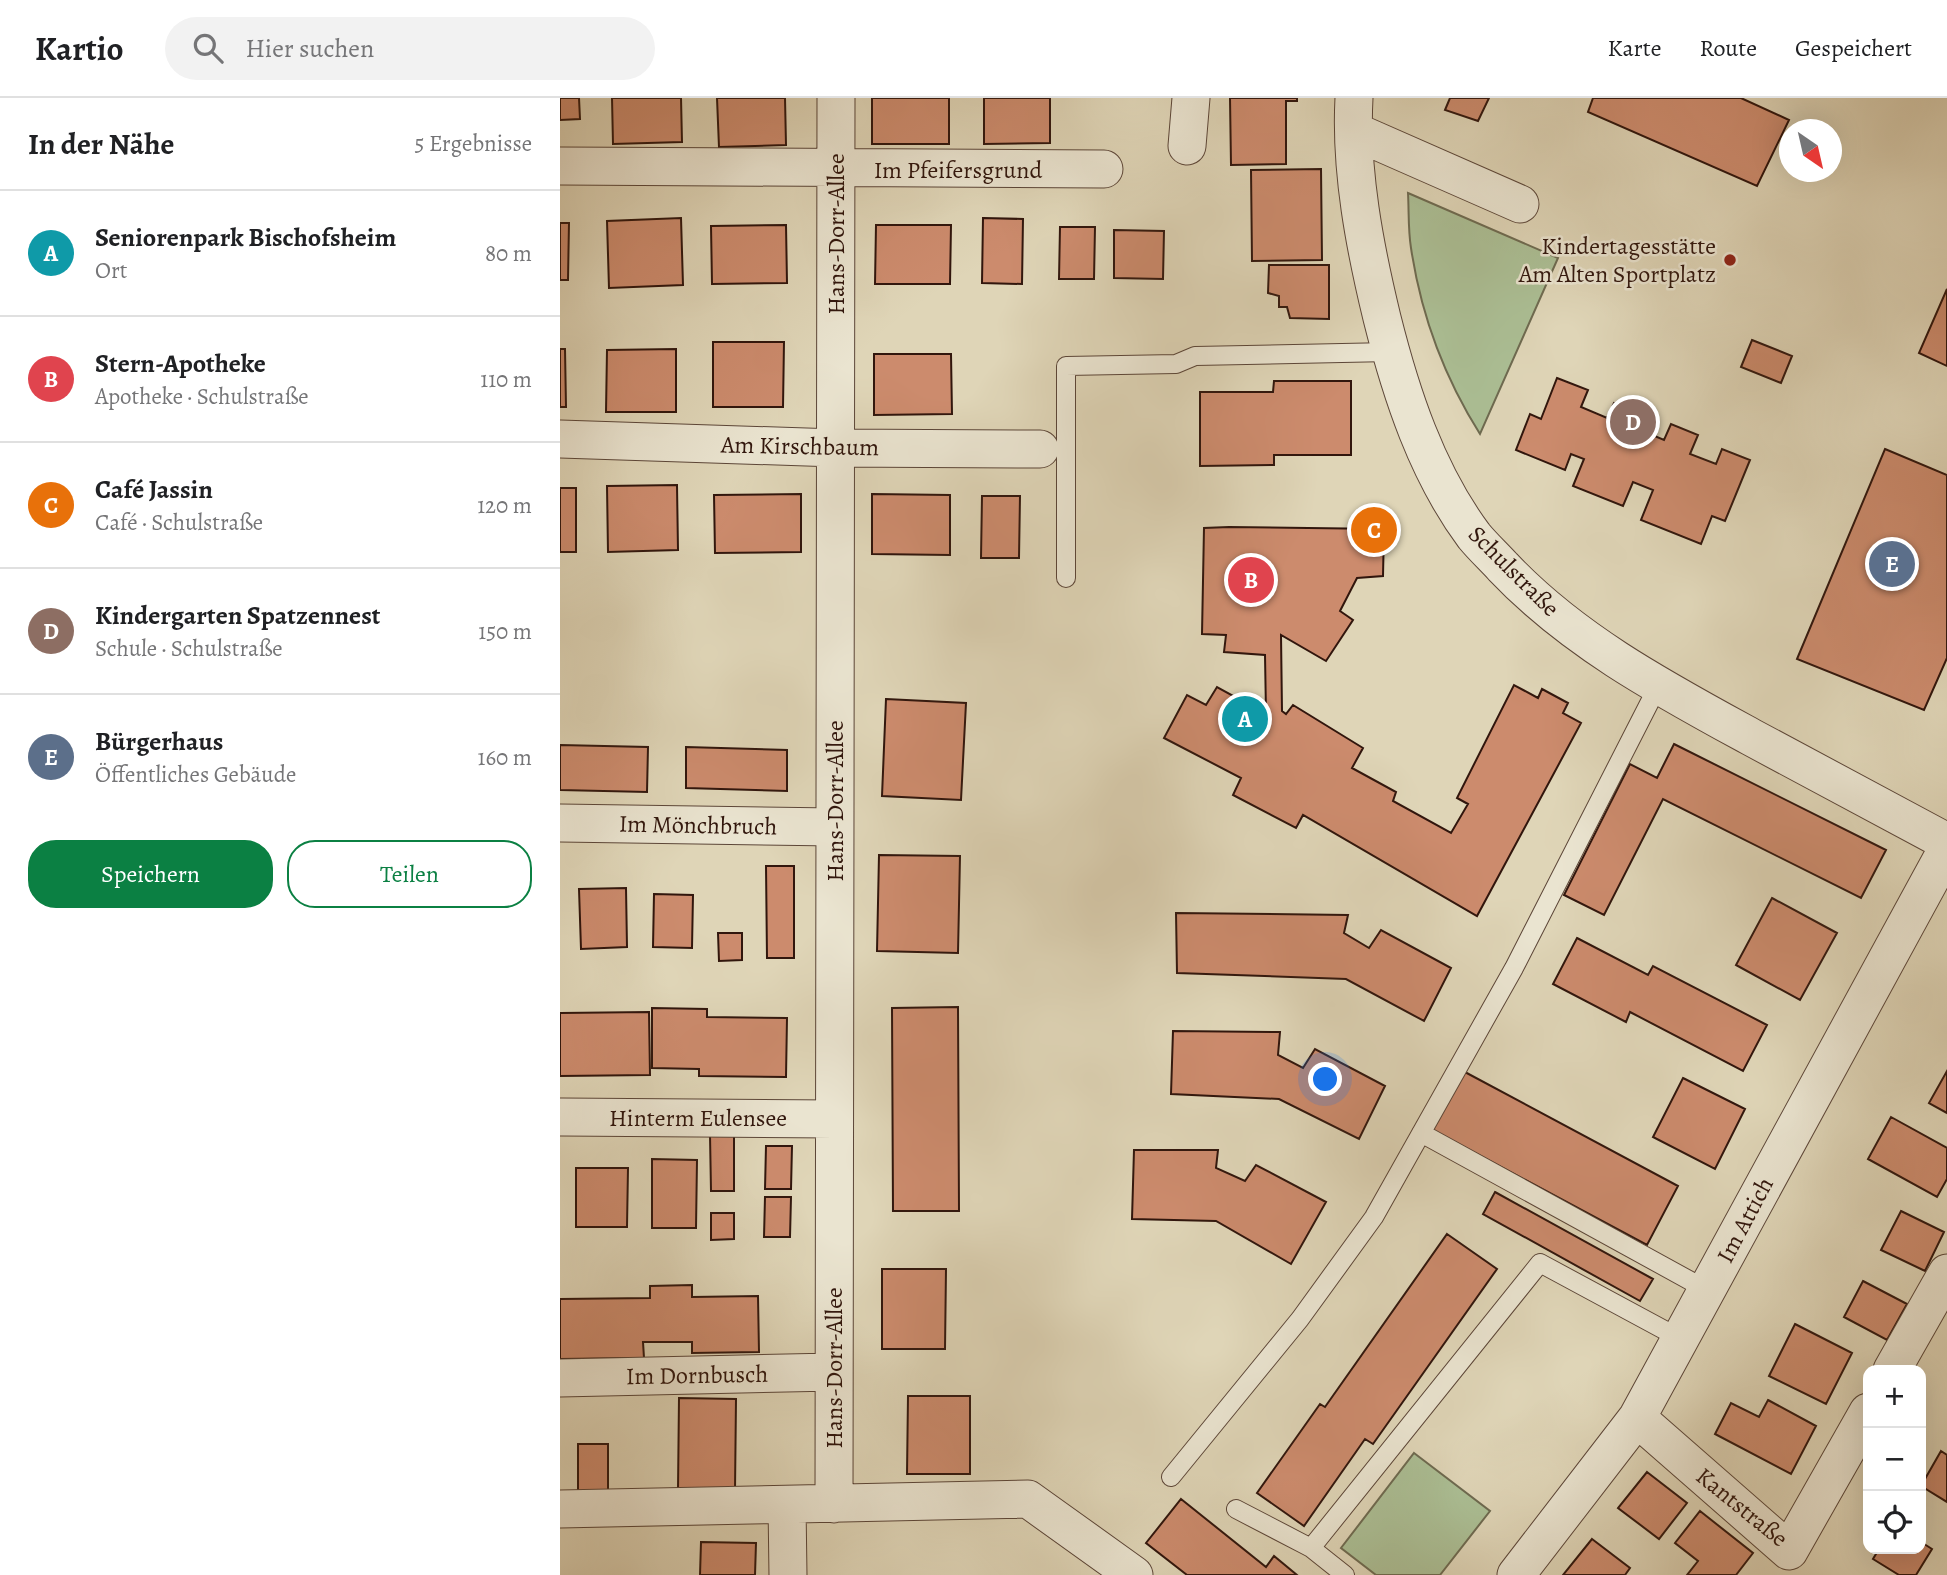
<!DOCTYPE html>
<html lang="de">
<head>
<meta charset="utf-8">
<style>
	body { margin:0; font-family:Alegreya,serif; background:#f2f2f2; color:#202124 }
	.controls { position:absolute; right:21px; bottom:21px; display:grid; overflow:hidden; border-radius:14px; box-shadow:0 7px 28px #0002 }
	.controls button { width:63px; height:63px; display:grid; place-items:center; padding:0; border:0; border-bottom:2px solid #e0e0e0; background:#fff; color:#202124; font:35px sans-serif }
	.compass { position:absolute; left:1219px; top:21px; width:63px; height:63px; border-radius:50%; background:#fff; box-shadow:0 7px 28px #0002; rotate:146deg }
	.you { position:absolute; left:766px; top:982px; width:24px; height:24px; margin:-18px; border:5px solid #fff; border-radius:50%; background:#1a73e8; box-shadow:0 0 0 10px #1a73e833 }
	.badge { display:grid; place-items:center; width:46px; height:46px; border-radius:50%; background:#0b8043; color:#fff; font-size:23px; font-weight:700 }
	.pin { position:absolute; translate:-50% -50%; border:4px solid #fff; box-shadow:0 2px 7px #0006 }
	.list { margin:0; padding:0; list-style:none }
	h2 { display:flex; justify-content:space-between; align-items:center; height:91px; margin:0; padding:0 28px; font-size:30px }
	h2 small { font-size:23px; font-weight:400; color:#757577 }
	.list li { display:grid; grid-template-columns:46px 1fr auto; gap:21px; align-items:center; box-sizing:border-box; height:126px; padding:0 28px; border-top:2px solid #e0e0e0 }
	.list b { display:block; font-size:26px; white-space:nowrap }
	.list p { margin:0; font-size:23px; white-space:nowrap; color:#757577 }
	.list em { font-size:23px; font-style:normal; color:#757577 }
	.actions { display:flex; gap:14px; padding:21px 28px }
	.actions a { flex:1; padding:16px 0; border:2px solid #0b8043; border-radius:28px; text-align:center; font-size:24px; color:#0b8043 }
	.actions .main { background:#0b8043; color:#fff }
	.icon { flex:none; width:38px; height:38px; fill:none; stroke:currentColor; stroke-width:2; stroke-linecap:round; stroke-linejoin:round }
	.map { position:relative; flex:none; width:1387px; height:1477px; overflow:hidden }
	header { display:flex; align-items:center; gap:42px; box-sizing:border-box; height:98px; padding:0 35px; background:#fff; border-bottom:2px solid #e0e0e0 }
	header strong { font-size:33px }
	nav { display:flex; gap:38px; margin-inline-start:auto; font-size:24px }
	.search { width:490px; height:63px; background:#f2f2f2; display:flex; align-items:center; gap:18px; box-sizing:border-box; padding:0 24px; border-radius:38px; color:#757577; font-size:26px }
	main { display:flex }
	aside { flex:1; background:#fff }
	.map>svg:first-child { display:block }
</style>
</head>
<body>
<header>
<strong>Kartio</strong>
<div class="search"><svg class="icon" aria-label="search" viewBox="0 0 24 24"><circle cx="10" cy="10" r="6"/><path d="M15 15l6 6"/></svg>Hier suchen</div>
<nav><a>Karte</a><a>Route</a><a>Gespeichert</a></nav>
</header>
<main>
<aside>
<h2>In der Nähe<small>5 Ergebnisse</small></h2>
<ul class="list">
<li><span class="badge" style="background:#0f9aa8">A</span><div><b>Seniorenpark Bischofsheim</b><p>Ort</p></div><em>80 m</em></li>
<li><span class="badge" style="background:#e0444e">B</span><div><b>Stern-Apotheke</b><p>Apotheke · Schulstraße</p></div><em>110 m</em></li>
<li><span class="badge" style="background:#e8710a">C</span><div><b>Café Jassin</b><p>Café · Schulstraße</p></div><em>120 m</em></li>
<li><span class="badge" style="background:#8d6e63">D</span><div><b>Kindergarten Spatzennest</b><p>Schule · Schulstraße</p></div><em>150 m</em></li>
<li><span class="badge" style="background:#5c6f8a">E</span><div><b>Bürgerhaus</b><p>Öffentliches Gebäude</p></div><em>160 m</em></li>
</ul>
<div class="actions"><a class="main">Speichern</a><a>Teilen</a></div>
</aside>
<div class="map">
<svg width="1387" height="1477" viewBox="0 0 1387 1477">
	<rect width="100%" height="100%" fill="#dfd5b7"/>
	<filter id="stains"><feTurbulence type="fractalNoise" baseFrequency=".00286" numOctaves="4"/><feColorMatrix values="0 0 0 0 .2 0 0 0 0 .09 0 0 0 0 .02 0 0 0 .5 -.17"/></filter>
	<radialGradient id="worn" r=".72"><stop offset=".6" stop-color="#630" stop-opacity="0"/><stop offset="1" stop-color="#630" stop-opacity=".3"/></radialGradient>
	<path fill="#abbe94" stroke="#6e6a50" stroke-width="2" d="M 848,95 L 998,160 L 920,336 C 884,279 861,217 851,150 C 848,132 849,113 848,95 Z
		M 854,1355 L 930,1413 L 880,1477 L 816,1477 L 781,1450 Z"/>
	<path fill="#cc8b6d" stroke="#31160d" stroke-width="2" d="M 0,0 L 19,0 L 20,21 L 0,22 Z
		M 52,0 L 121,0 L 122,44 L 53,46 Z
		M 157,0 L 225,0 L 226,47 L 159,49 Z
		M 312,0 L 389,0 L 389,46 L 312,46 Z
		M 424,0 L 490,0 L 490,45 L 424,46 Z
		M 670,0 L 737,0 L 737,3 L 726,3 L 726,66 L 671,67 Z
		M 890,0 L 929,0 L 918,23 L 885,12 Z
		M 1033,0 L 1181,0 L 1229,22 L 1197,88 L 1028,14 Z
		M 761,71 L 762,162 L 692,163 L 691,72 Z
		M 121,120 L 123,187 L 49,190 L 47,123 Z
		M 423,120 L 463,121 L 462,186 L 422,185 Z
		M 0,125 L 9,125 L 8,182 L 0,182 Z
		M 226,127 L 227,185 L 152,186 L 151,128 Z
		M 316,127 L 391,127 L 390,186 L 315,186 Z
		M 500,129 L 535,129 L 534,181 L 499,181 Z
		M 554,132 L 604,133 L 603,181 L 554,180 Z
		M 709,167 L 769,167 L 769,221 L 730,220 L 727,209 L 719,209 L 719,198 L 708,195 Z
		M 1387,191 L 1387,268 L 1359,255 Z
		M 1192,242 L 1232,258 L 1221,285 L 1181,269 Z
		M 153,244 L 224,244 L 223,309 L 153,309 Z
		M 0,251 L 5,251 L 6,309 L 0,309 Z
		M 116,251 L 116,314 L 46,314 L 47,252 Z
		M 314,256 L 391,256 L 392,316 L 314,317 Z
		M 997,280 L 1028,292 L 1021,309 L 1047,320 L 1054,305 L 1078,315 L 1073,329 L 1104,342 L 1111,326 L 1138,337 L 1130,356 L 1156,366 L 1162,351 L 1190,362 L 1165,423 L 1152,418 L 1141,446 L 1081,422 L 1093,392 L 1073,384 L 1063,408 L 1013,388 L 1024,361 L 1011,356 L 1005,372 L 956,352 L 970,316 L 981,321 Z
		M 714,283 L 791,283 L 791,357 L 714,357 L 714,367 L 640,368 L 640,294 L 713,294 Z
		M 1325,351 L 1387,377 L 1387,560 L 1364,612 L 1237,561 Z
		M 117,387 L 118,452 L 48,454 L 47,388 Z
		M 0,390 L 16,390 L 16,454 L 0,454 Z
		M 241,396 L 241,454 L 155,455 L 154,397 Z
		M 312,396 L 390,397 L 390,457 L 312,456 Z
		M 422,398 L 460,398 L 459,460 L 421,460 Z
		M 669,429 L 824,431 L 823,478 L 797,480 L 780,513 L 793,522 L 766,563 L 721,537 L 722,613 L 726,616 L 733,607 L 803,650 L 792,670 L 836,694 L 833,703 L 891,735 L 908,706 L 897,700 L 954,587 L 978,600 L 982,591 L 1008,605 L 1003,615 L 1021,625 L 917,818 L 743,717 L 736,730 L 673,697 L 681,680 L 604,640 L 627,597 L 646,607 L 657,589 L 706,616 L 705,557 L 664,554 L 666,537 L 642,536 L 644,430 Z
		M 326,601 L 406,605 L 401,702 L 322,698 Z
		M 1114,646 L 1326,752 L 1301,800 L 1103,701 L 1044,817 L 1004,797 L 1070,666 L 1097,680 Z
		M 0,647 L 88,649 L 87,694 L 0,692 Z
		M 126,649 L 227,652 L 227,693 L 126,690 Z
		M 319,757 L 400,758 L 398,855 L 317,853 Z
		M 206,768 L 234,768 L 234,860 L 207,860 Z
		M 66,790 L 67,849 L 21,851 L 19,791 Z
		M 94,796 L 133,797 L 132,850 L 93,849 Z
		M 1212,800 L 1277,835 L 1240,902 L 1176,867 Z
		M 616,815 L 788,817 L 784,835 L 809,850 L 821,832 L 891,870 L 864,923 L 786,881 L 617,875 Z
		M 158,835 L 182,835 L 182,862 L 159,863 Z
		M 1017,840 L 1088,877 L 1093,868 L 1207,927 L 1183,973 L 1070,914 L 1066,924 L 993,886 Z
		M 398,909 L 399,1113 L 333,1113 L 332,910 Z
		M 92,910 L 147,911 L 147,919 L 227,920 L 226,979 L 139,978 L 139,971 L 92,970 Z
		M 89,914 L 90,977 L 0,978 L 0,915 Z
		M 613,933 L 720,934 L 718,957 L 743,970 L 755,951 L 825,988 L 799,1041 L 719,1001 L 611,996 Z
		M 903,973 L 1118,1088 L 1087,1147 L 872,1032 Z
		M 1387,973 L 1387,1015 L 1369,1005 Z
		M 1123,980 L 1185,1011 L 1155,1071 L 1093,1039 Z
		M 1331,1019 L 1387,1050 L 1387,1081 L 1377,1099 L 1308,1061 Z
		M 174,1036 L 174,1093 L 151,1093 L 150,1037 Z
		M 206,1048 L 232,1048 L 231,1091 L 205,1091 Z
		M 574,1052 L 658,1052 L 656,1070 L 685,1083 L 696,1067 L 766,1104 L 731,1166 L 656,1123 L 572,1121 Z
		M 92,1061 L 137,1062 L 136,1130 L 92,1130 Z
		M 16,1070 L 68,1070 L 67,1129 L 16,1129 Z
		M 935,1094 L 1093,1181 L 1080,1203 L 923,1116 Z
		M 205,1099 L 231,1099 L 230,1139 L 204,1139 Z
		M 1341,1113 L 1384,1134 L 1365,1173 L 1321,1152 Z
		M 151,1115 L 174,1115 L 174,1141 L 151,1142 Z
		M 887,1136 L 937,1171 L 813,1346 L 805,1341 L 744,1428 L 697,1395 L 760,1306 L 765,1309 Z
		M 322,1171 L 386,1171 L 385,1251 L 322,1251 Z
		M 1303,1183 L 1347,1206 L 1327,1242 L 1284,1219 Z
		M 132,1187 L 132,1199 L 198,1198 L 199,1254 L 132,1255 L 132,1244 L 83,1244 L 84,1260 L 0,1261 L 0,1201 L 90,1200 L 90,1188 Z
		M 1235,1226 L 1292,1255 L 1266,1306 L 1209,1278 Z
		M 348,1298 L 410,1298 L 410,1376 L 347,1376 Z
		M 119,1300 L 176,1301 L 175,1393 L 118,1392 Z
		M 1208,1302 L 1256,1328 L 1231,1376 L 1155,1336 L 1171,1305 L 1199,1319 Z
		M 18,1346 L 48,1346 L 48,1400 L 18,1400 Z
		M 1381,1353 L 1387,1357 L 1387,1404 L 1361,1388 Z
		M 1087,1374 L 1127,1405 L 1099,1441 L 1058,1410 Z
		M 621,1401 L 706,1469 L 714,1458 L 737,1477 L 627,1477 L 586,1445 Z
		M 1140,1413 L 1193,1455 L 1176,1477 L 1127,1477 L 1138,1463 L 1115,1445 Z
		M 1032,1441 L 1070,1470 L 1065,1477 L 1003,1477 Z
		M 141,1444 L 196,1445 L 195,1477 L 140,1477 Z
		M 1361,1444 L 1372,1451 L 1356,1477 L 1339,1477 L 1313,1461 L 1319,1451 L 1361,1451 Z"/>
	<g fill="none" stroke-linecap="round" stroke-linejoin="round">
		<g stroke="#5c4638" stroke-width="20">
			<path id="lane" d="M 506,480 L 506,268 L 616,266 L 635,258 L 830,254
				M 861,1035 L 1147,1192
				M 611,1379 L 740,1221 L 814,1119 L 954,870 L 1098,588
				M 676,1411 L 751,1450
				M 785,1477 L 751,1450 L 980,1165 L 1121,1241"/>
		</g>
		<g stroke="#5c4638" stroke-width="39">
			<path id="street" d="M 794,0 C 790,73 805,150 822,220 C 841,296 867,375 914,438 C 923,449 934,459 943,469 C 1013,543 1103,591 1191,639 C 1257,674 1322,709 1387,744
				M 794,33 L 960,106
				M 627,48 L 631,0
				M 0,68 L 544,71
				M 0,341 L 276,350 L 480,351
				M 0,725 L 275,729
				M 2,1019 L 274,1021
				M 1332,1272 L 1387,1175
				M 0,1280 L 274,1274
				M 1077,1320 L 1229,1453 L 1308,1314
				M 274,1406 L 276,0
				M 227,1407 L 228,1477
				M 0,1411 L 468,1401 L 574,1477
				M 956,1477 L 1077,1320 L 1387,751"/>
		</g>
		<use href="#lane" stroke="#eae4d0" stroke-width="18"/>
		<use href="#street" stroke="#eae4d0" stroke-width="37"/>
	</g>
	<circle fill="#8f2418" stroke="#eae4d0" stroke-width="2.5" cx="1170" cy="162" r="7"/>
	<g text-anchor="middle" stroke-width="5" stroke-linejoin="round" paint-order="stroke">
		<g font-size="24" fill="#31160d" stroke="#eae4d0">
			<text x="398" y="80">Im Pfeifersgrund</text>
			<text transform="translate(276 136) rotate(-90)" y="8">Hans-Dorr-Allee</text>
			<text transform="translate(240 348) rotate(1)" y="8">Am Kirschbaum</text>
			<text transform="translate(954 473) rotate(45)" y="8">Schulstraße</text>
			<text transform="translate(275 703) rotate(-90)" y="8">Hans-Dorr-Allee</text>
			<text transform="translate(138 727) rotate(1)" y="8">Im Mönchbruch</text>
			<text x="138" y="1028">Hinterm Eulensee</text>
			<text transform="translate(1185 1122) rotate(-62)" y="8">Im Attich</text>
			<text transform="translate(274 1270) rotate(-90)" y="8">Hans-Dorr-Allee</text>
			<text transform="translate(137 1277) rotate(-1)" y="8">Im Dornbusch</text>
			<text transform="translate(1182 1409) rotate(39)" y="8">Kantstraße</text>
		</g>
		<g font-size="24" fill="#31160d" stroke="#eae4d0" text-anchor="end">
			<text x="1156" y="156">Kindertagesstätte<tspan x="1156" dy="28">Am Alten Sportplatz</tspan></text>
		</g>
	</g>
	<rect width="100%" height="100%" filter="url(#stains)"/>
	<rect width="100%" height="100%" fill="url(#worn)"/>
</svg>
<div class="controls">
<button>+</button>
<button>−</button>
<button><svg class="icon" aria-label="locate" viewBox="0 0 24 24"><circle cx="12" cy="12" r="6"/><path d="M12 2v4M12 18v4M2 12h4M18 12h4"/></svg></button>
</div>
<svg class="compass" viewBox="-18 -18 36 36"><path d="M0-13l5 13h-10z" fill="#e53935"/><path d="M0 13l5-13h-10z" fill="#757577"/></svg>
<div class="you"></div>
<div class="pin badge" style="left:685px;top:621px;background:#0f9aa8">A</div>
<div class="pin badge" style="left:691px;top:482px;background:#e0444e">B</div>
<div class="pin badge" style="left:814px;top:432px;background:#e8710a">C</div>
<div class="pin badge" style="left:1073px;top:324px;background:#8d6e63">D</div>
<div class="pin badge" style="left:1332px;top:466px;background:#5c6f8a">E</div>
</div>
</main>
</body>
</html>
